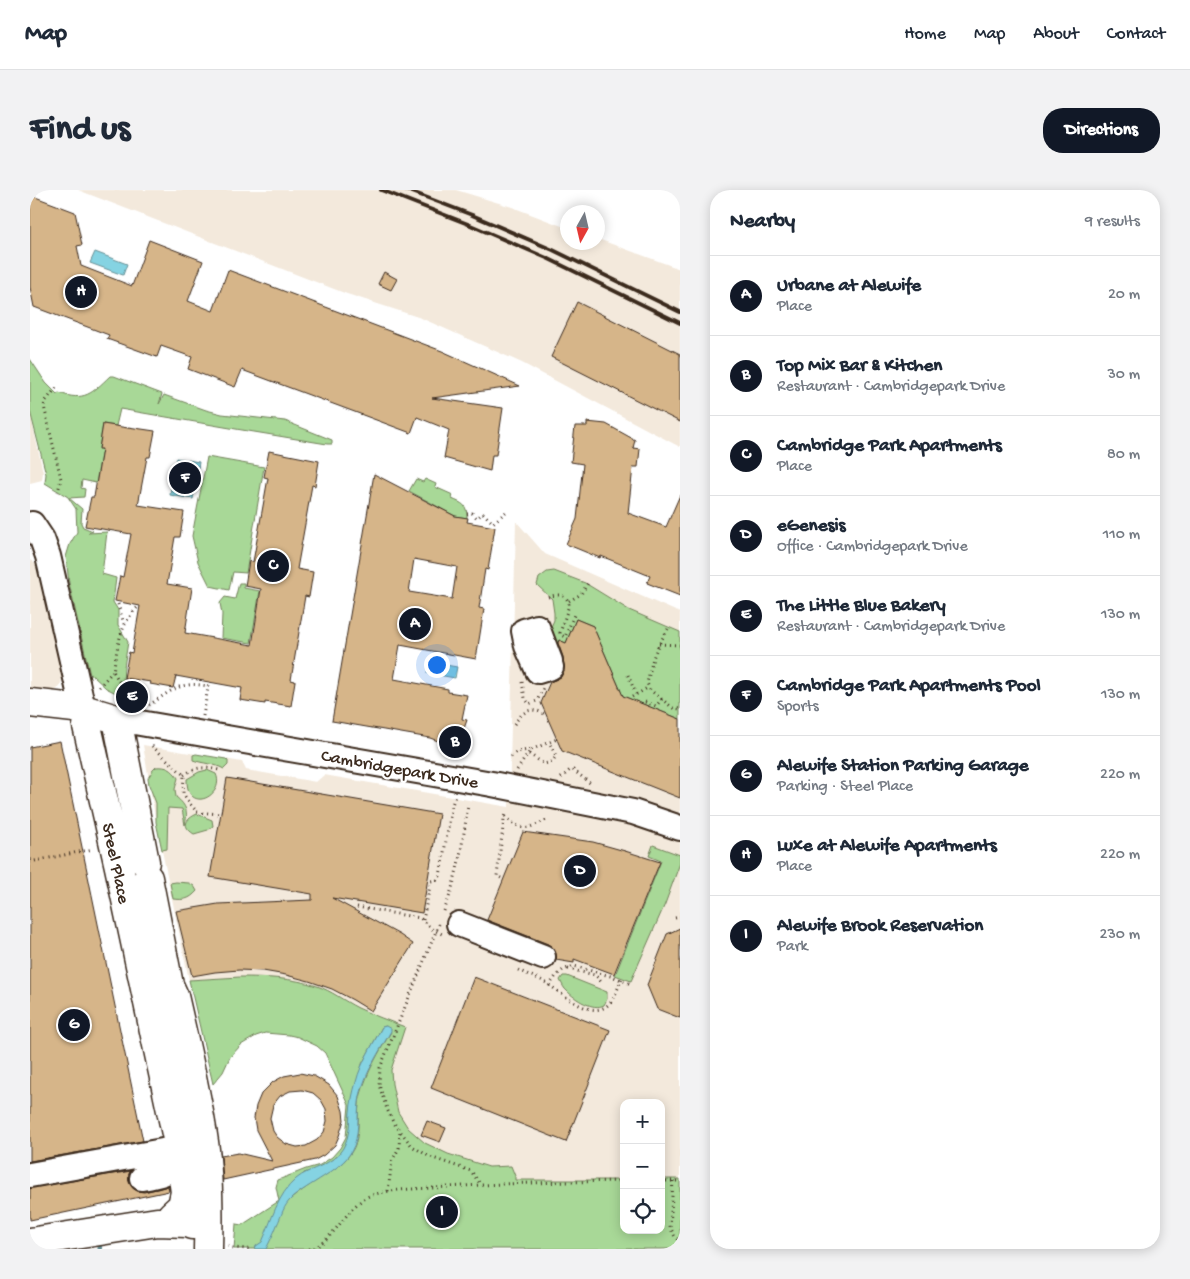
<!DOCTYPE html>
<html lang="en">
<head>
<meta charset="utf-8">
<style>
	body { margin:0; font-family:"Gochi Hand",sans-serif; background:#f2f2f3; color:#1f2937 }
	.controls { position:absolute; right:15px; bottom:15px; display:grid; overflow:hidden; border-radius:10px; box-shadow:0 2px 12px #0003 }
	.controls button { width:45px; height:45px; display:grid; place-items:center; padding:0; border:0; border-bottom:1px solid #e0e1e3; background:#fff; color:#1f2937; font:25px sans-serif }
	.compass { position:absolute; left:530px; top:15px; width:45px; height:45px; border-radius:50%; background:#fff; box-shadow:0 2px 12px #0003; rotate:188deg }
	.you { position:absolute; left:406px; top:474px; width:18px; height:18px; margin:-12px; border:4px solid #fff; border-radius:50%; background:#1a73e8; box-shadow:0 0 0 8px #1a73e833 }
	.badge { display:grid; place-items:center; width:32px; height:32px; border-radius:50%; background:#111827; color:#fff; font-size:16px; font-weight:700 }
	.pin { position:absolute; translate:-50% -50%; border:2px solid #fff; box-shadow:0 1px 5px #0006 }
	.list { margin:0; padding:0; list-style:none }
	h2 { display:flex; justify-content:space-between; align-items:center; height:65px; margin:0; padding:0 20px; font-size:21px }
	h2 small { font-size:16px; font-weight:400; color:#747a83 }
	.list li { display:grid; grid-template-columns:32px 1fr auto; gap:15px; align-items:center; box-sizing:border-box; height:80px; padding:0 20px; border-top:1px solid #e0e1e3 }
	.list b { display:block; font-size:19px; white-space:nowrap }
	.list p { margin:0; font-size:16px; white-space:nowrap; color:#747a83 }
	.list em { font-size:16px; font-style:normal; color:#747a83 }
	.icon { flex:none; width:28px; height:28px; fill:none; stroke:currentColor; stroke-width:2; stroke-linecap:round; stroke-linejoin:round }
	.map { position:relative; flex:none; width:650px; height:1059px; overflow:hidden; border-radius:20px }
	header { display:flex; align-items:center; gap:30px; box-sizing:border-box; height:70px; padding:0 25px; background:#fff; border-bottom:1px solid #e0e1e3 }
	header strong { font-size:24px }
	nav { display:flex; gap:28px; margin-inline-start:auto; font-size:18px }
	.intro { display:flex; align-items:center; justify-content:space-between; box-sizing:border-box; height:120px; padding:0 30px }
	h1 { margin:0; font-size:35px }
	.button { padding:12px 22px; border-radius:20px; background:#111827; color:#fff; font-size:18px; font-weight:700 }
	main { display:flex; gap:30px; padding:0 30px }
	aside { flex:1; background:#fff; border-radius:20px; box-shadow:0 2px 12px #0003 }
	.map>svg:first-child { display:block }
</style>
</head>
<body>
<header>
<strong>Map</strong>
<nav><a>Home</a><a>Map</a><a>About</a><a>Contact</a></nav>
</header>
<div class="intro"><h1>Find us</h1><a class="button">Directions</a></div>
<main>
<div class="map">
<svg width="650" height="1059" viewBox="0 0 650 1059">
	<rect width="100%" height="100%" fill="#fff"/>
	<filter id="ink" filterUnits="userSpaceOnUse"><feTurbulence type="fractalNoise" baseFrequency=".02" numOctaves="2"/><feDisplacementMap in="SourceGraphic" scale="10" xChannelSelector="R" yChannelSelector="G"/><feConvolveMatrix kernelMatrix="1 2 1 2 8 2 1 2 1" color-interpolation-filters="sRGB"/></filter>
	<g filter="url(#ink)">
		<path fill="#f3e9dc" d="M 48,0 L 426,0 L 482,17 L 537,38 L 538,52 L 568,52 L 568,49 L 650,79 L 650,257 L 492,173 L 391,128 L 317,104 Z
			M 0,222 L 13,282 L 12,290 L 0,293 Z
			M 486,331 L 515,364 L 650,423 L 650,989 L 631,989 L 631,913 L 594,913 L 594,990 L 484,990 L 481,976 L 459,977 L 418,964 L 395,954 L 378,938 L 368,922 L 362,894 L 361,880 L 374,837 L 328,818 L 303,803 L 286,796 L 261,790 L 235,787 L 210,787 L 159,790 L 126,632 L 113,555 L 212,572 L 216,580 L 286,592 L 294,585 L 479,617 Z
			M 0,370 L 10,377 L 34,480 L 30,497 L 20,504 L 0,502 Z"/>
		<path fill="#a8d897" stroke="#72815a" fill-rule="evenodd" d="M 0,169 L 16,193 L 27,204 L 29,203 C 55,212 62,203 80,186 L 84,186 L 132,204 L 129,214 L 134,205 L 176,220 L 192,224 L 255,231 L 302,250 L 302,254 L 297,254 L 206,239 L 90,219 L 86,236 L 73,234 L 69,258 L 72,259 L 66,293 L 52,290 L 51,298 L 55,299 L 54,307 L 39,308 L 52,319 L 51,333 L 53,337 L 63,341 L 58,343 L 77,342 L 72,384 L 86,388 L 83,412 L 88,420 L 88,435 L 98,452 L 94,477 L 92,506 L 76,498 L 63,486 L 60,485 L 39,393 L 36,367 L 40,354 L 47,342 L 46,319 L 38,307 L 15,293 L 16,284 L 0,221 Z
			M 177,267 L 234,277 L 216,383 L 203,382 L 199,400 L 180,396 L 168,372 L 162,346 Z
			M 386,289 L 393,292 L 395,289 L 406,294 L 405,297 L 423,305 L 422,309 C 433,314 437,314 437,328 L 425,326 L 379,301 Z
			M 524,381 L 555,393 L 599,420 L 650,442 L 650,529 L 593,506 L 563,436 L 546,429 L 536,453 L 529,450 L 520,471 L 511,447 L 521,437 L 524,430 L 524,423 L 522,409 L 507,395 L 509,388 L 517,382 Z
			M 209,393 L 214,393 L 214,398 L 230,401 L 221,453 L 191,448 L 192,424 L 190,413 L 195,407 L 205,409 Z
			M 166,564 L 196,569 L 198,571 L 198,575 L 194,579 C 183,573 174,574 163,570 L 163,565 Z
			M 126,577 C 137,576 142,579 148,588 L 145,599 L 146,607 C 157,616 158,622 155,635 L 152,619 L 138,618 L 137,659 L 132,660 L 126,632 L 126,613 L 119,595 L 118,588 L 123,580 Z
			M 177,580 L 186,584 C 196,606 156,625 157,589 L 169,582 Z
			M 167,624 L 182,630 L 183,636 L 178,640 L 164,644 C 151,636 156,629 167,624 Z
			M 623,655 L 650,665 L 650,673 L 635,714 L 601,791 L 585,785 L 631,671 L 619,666 Z
			M 146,692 L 159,693 L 164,696 L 167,701 C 159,710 154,710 143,709 L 140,693 Z
			M 533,786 L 537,786 L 577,802 L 577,809 L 574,815 C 563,821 545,809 537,801 C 534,799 532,794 530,790 Z
			M 210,787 C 236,787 262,788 287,796 C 302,801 314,811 328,818 C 343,825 359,831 375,837 L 361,880 L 362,894 L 368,922 L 378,938 L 395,953 L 418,964 L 459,977 L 481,976 L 485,986 L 485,990 L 594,990 L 594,1040 L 631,1040 L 631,989 L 650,989 L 650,1059 L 204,1059 L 206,1034 L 212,1035 L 249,1011 L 246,997 L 248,990 L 276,979 L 290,975 L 302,967 L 310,958 L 316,947 L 319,915 L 295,863 L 287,856 L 268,847 L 259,845 L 235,843 L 226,846 L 211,855 L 200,867 L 193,882 L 183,894 L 159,790 ZM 356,836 L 361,842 C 349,862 337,882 331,904 C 325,924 333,947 320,964 C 312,976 299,982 287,990 C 278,996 270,1002 262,1008 L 274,983 L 289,978 L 302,970 L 312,961 L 318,948 L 320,936 L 320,924 L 332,874 L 352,837 Z"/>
		<path fill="#85d3e2" stroke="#678f94" d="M 65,62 L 97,74 L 93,85 L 60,73 Z
			M 146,268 L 169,272 L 163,309 L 140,305 Z
			M 399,472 L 427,477 L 425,488 L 397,483 Z
			M 356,836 L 361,839 L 361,841 C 349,862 335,883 330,906 C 326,925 331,945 321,962 C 311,980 278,994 262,1008 C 253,1016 252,1025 247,1035 C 244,1043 240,1051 236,1059 L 225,1059 L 226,1056 L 232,1052 C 242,1030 247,1005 266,989 C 280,977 303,976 313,958 C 320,945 319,936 320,922 C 321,912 323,902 326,892 C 331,872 343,855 352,837 Z"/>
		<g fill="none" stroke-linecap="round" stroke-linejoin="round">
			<path stroke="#596e6c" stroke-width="1" d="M 152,274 L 161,275 L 163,277 L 160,301 L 158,303 L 148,301 L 146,300 L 150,276 Z"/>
			<path stroke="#678f94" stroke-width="5" d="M 70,1058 L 70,1059"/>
		</g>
		<path fill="#d6b589" stroke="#3b2a1e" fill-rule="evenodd" d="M 0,5 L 45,22 L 52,55 L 47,56 L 51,76 L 102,96 L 119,50 L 173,71 L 158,111 L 183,121 L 198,80 L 412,161 L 490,196 L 402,208 L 473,218 L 466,265 L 462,265 L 460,281 L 414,268 L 419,240 L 387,227 L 381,243 L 212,180 L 205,197 L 158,179 L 162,167 L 131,156 L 127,167 L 77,149 L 79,145 L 4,117 L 0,97 Z
			M 354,82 L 367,89 L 361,100 L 348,94 Z
			M 547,112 L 650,164 L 650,232 L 521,167 Z
			M 557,232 L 576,234 L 605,250 L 603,258 L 610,259 L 608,277 L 603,277 L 598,323 L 636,337 L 650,305 L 650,406 L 617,393 L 620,386 L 571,366 L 570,368 L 536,354 L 547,329 L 553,274 L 541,272 L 545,236 L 557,236 Z
			M 73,234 L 98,238 L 98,237 L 125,241 L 120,267 L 117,267 L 108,315 L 154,322 L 150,347 L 145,347 L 137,394 L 162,398 L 155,443 L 222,455 L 231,399 L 215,396 L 219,371 L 223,372 L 238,288 L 234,287 L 239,261 L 289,271 L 285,296 L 282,295 L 267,379 L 283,382 L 279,407 L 275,406 L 261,490 L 265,491 L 261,516 L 235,512 L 235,514 L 210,510 L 212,498 L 146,486 L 143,498 L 120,494 L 121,492 L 94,488 L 99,462 L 102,463 L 110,416 L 85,411 L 90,386 L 93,387 L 101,344 L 55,336 L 61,307 L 64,307 L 72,259 L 69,259 Z
			M 344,284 L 425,326 L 438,328 L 437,332 L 465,337 L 458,380 L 455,379 L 449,418 L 454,419 L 446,469 L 370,455 L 364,489 L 418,499 L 418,502 L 437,505 L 432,529 L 437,530 L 427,558 L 400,548 L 302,531 ZM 384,369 L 427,377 L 422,409 L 379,402 Z
			M 546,429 L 563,436 L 593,506 L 650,529 L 650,608 L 532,561 L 511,513 L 520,492 L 531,487 L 534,480 L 533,467 L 528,453 L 529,450 L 536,453 Z
			M 30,551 L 113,951 L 0,971 L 0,557 Z
			M 197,588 L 409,624 L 392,723 L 302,708 L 370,745 L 383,754 L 341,821 L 323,810 L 302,799 L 279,791 L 256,785 L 233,781 L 209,780 L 185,782 L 162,786 L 146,721 L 188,714 L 282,710 L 282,704 L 180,687 Z
			M 493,642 L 563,652 L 595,661 L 630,672 L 584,784 L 544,769 L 544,773 L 526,770 L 526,764 L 524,759 L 518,754 L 457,730 Z
			M 650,738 L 650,828 L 627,819 L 617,795 L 637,744 Z
			M 444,787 L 580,840 L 536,952 L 401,898 Z
			M 270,883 L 284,886 L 291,890 L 299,895 L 308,906 L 313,921 L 314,930 L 309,946 L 305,955 L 294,965 L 285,970 L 193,990 L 191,966 L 208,963 L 242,971 L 226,940 L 224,928 L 226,916 L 231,904 L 243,892 L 254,886 ZM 272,900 L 283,903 L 291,910 L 296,919 L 297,931 L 294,942 L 287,950 L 276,956 L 267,957 L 256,954 L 247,947 L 243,941 L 240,928 L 243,915 L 250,906 L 260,901 Z
			M 397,931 L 416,938 L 410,952 L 391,945 Z
			M 101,981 L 99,984 L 99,991 L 102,997 L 107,1001 L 114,1002 L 138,996 L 139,1001 L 0,1030 L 0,998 Z"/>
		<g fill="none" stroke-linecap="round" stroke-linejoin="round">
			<g stroke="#3b2a1e" stroke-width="28">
				<path id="minor" d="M 2,334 L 12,349 L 18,366 L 57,536
					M 507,437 L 520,471 L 519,471 L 521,477 L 508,481 L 497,456 L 494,441 Z
					M 87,529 L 462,594 L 603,622 L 650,638
					M 429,734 L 513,767
					M 0,985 L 149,958
					M 112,988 C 130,985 136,984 151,972"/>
			</g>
			<g stroke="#3b2a1e" stroke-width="31">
				<path id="major" d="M 0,513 L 53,519 L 83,528
					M 87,529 L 115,672
					M 57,536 L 89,677 L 149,958 L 155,1002 L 152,1016 L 142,1025
					M 118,688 L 139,795 L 144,806 C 155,855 167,903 174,952 C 179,987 179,1023 178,1059
					M 0,1052 L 127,1032 L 157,1033 L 162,1035"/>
			</g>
			<path stroke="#3b2a1e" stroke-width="3" stroke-dasharray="1 4" stroke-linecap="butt" d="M 26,198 L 15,212 L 14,216 L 31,289 L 28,302
				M 437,324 L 442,323 L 447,328 L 453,323 L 463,333 L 477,321
				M 518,407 C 527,404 537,403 539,415 L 530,443 L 531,445 L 535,447 L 544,425
				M 539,411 L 551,404 L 558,393
				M 88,414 L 94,434
				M 638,439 L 628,456 L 623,468 L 617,493 L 620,500 L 643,518 L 650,519
				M 629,454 L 650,455
				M 598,485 L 606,504
				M 492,492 L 495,508 L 499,514 L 507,511 L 513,498
				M 69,497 L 83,481
				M 602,507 L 619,497
				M 615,512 L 626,516 L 632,509
				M 102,513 L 83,481 C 88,457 89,435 108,417
				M 119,515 C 131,508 144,496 158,495 C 165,494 171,495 178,496
				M 173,526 L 179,492
				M 484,534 C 494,520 501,516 516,525
				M 122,556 L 154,585 L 153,603 L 157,610 L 167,622 L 190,624
				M 499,564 L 514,574 L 522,572 L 526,566 L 519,552
				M 481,567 L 487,562 L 503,559
				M 487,580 L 500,561 L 503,559 L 527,549
				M 154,585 C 167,576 174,577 189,580
				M 531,588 L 540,580 L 543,580 L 560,593
				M 475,626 C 494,644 497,638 519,629
				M 0,672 L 63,659
				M 471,688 L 467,686 L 475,621
				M 327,717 L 390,728 L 402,739 L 412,744
				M 414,721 C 428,686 433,651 438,615
				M 645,728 L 650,727
				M 393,730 L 401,691 L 407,690 L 410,686 L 422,615 L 425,606
				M 409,734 L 350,878 L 349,895 L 357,919 L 363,932 L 382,956 L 400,967 L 441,981 L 451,995
				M 538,779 L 565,785 L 568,788 L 572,793
				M 488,780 C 496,784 505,787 513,791 C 529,800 559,831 578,815 C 585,809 588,797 592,788
				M 519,796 L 526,786 L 533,780 L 544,776 L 584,787 L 601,794
				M 631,991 L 650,991
				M 643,991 L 640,1037 L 645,1047 L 650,1050
				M 358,1001 L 362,971 L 369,958 L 370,941
				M 198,1056 L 202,1058 L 219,1059
				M 279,1059 C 303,1055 318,1012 342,1005 C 366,998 393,999 418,997 C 476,993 535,992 594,991"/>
			<use href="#minor" stroke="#fff" stroke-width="24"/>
			<use href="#major" stroke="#fff" stroke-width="28"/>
			<path stroke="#3b2a1e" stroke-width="4" d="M 351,0 L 438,34 L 519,69 L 650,133
				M 377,0 L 442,25 L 523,60 L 650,122"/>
		</g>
	</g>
	<g text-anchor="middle" stroke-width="4.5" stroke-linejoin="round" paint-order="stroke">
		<g font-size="18" fill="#3b2a1e" stroke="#fff">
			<text transform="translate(370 578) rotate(10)" y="6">Cambridgepark Drive</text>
			<text transform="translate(87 673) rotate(78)" y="6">Steel Place</text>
		</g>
	</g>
</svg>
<div class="controls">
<button>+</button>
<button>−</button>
<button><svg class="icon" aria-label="locate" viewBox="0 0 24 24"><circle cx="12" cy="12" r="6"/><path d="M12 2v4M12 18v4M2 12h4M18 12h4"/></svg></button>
</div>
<svg class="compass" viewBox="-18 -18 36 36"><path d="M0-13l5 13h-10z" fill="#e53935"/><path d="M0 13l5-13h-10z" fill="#747a83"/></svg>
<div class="you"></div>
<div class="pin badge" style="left:385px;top:434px">A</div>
<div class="pin badge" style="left:425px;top:552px">B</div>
<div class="pin badge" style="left:243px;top:376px">C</div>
<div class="pin badge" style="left:550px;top:681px">D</div>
<div class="pin badge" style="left:102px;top:507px">E</div>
<div class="pin badge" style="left:155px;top:288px">F</div>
<div class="pin badge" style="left:44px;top:835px">G</div>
<div class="pin badge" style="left:51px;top:102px">H</div>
<div class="pin badge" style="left:412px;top:1022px">I</div>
</div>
<aside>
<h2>Nearby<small>9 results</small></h2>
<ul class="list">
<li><span class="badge">A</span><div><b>Urbane at Alewife</b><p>Place</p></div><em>20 m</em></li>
<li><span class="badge">B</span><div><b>Top Mix Bar &amp; Kitchen</b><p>Restaurant · Cambridgepark Drive</p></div><em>30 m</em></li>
<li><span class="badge">C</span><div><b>Cambridge Park Apartments</b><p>Place</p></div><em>80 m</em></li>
<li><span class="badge">D</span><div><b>eGenesis</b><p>Office · Cambridgepark Drive</p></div><em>110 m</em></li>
<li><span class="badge">E</span><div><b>The Little Blue Bakery</b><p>Restaurant · Cambridgepark Drive</p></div><em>130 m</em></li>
<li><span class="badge">F</span><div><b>Cambridge Park Apartments Pool</b><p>Sports</p></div><em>130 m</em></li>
<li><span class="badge">G</span><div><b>Alewife Station Parking Garage</b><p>Parking · Steel Place</p></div><em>220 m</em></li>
<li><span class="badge">H</span><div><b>Luxe at Alewife Apartments</b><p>Place</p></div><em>220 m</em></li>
<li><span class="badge">I</span><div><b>Alewife Brook Reservation</b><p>Park</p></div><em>230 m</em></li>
</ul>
</aside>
</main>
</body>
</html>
